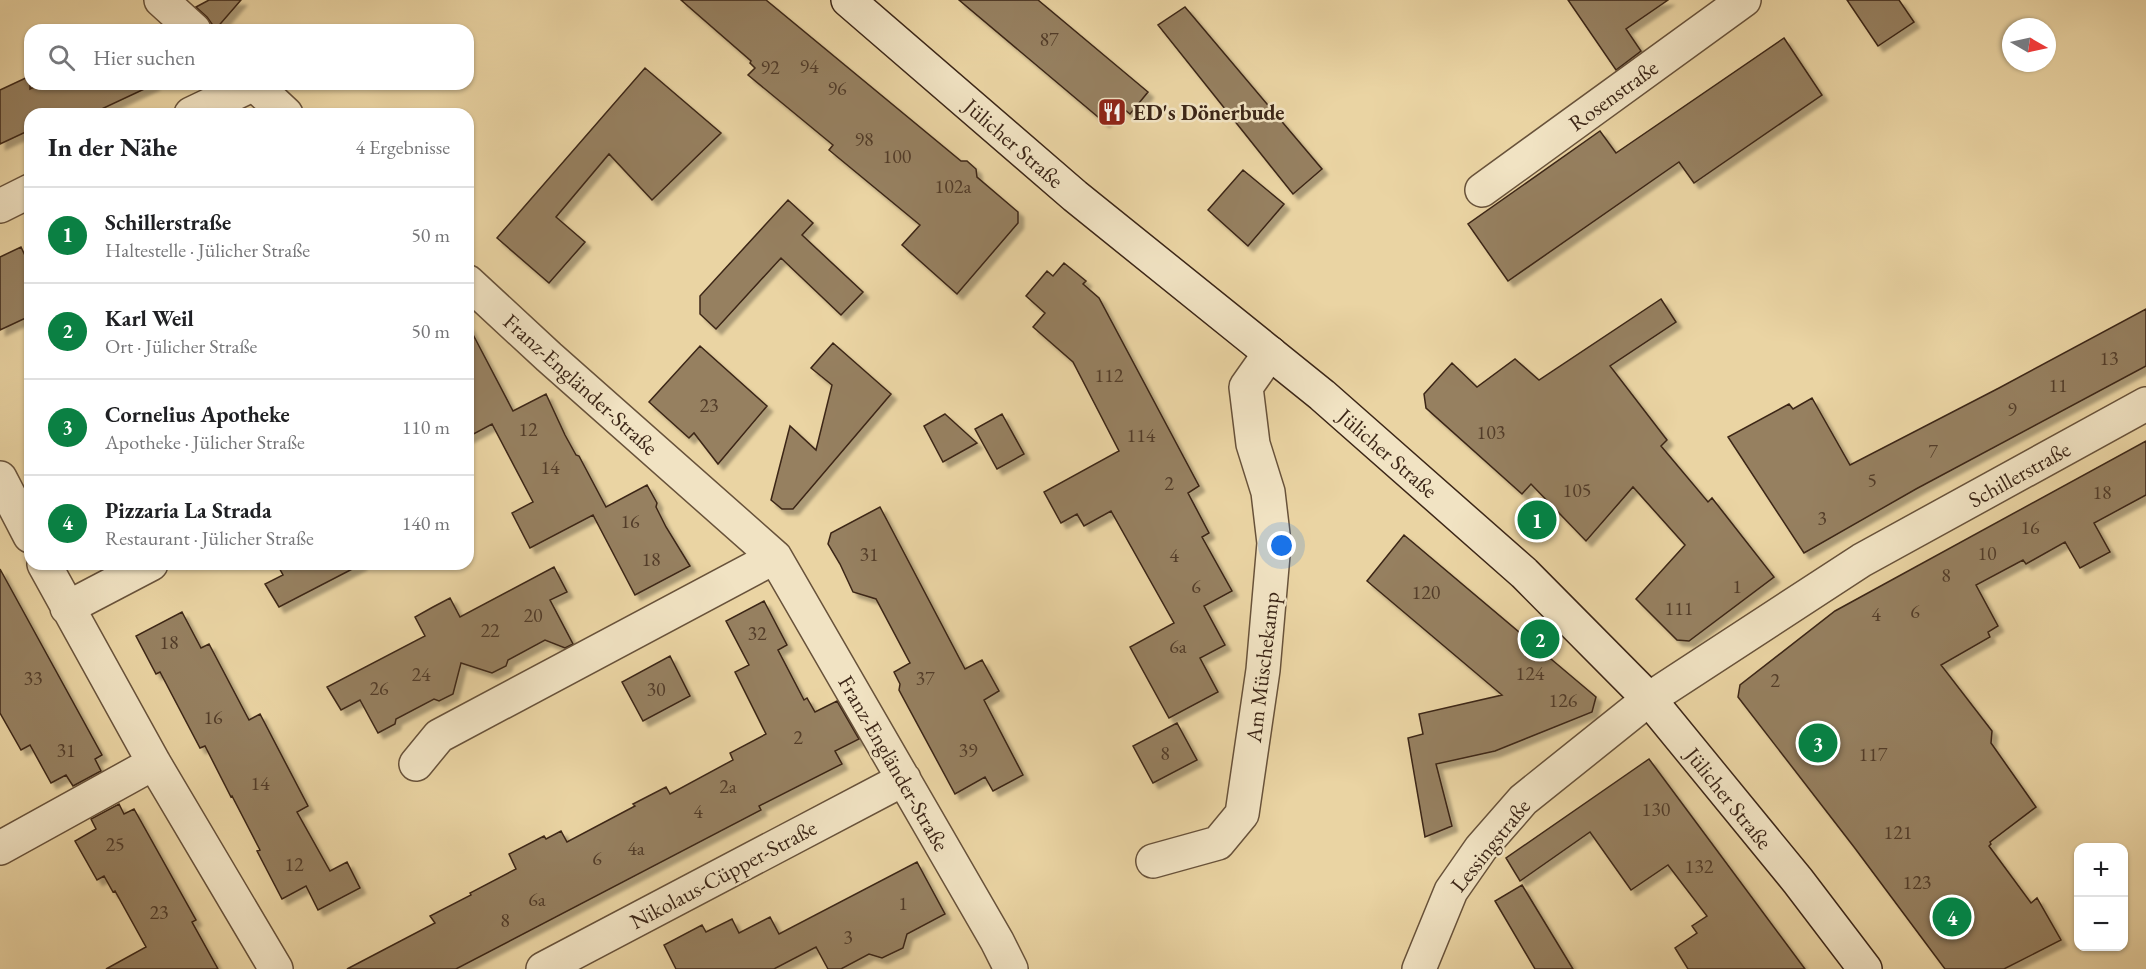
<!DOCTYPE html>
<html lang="de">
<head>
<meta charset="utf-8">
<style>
	body { margin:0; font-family:"EB Garamond",serif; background:#f6f6f6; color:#202124 }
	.controls { position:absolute; right:18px; bottom:18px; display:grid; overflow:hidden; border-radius:12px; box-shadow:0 2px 4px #0004 }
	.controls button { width:54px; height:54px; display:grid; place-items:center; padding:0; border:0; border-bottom:2px solid #e0e0e0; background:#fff; color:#202124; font:30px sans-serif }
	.compass { position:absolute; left:2002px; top:18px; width:54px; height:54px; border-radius:50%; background:#fff; box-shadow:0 2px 4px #0004; rotate:99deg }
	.you { position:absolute; left:1282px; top:546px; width:21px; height:21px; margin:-15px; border:4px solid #fff; border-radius:50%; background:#1a73e8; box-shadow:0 0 0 9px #1a73e833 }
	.badge { display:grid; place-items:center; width:39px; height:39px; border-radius:50%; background:#0b8043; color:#fff; font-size:20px; font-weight:700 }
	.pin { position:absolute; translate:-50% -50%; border:3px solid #fff; box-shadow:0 2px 6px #0006 }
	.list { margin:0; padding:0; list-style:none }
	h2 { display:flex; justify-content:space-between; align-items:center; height:78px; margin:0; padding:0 24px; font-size:26px }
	h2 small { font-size:20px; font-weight:400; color:#757577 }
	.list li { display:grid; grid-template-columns:39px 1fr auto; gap:18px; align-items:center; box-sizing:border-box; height:96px; padding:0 24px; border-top:2px solid #e0e0e0 }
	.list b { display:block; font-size:22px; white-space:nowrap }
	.list p { margin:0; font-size:20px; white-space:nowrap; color:#757577 }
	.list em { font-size:20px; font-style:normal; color:#757577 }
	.icon { flex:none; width:33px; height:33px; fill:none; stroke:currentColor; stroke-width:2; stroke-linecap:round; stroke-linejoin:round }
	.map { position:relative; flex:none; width:2146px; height:969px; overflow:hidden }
	.search { position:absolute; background:#fff; box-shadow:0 2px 4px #0004; left:24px; top:24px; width:450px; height:66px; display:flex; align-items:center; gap:15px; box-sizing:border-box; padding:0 21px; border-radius:18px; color:#757577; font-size:22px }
	.panel { position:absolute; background:#fff; box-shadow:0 2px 4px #0004; left:24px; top:108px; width:450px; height:462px; border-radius:18px }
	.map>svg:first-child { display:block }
</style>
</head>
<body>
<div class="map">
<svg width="2146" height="969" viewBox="0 0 2146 969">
	<defs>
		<filter id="shadow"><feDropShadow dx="5.5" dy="5.5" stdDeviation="1.5" flood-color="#0004"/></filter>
	</defs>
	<rect width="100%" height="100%" fill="#ead4a3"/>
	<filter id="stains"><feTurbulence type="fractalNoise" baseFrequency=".00333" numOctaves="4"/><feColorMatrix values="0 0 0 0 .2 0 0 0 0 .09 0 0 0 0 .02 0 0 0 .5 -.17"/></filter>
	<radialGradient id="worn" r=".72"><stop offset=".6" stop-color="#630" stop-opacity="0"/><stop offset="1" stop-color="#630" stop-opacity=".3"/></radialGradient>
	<path fill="#968060" stroke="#3c2617" stroke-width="1.5" filter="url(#shadow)" d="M 209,0 L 241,0 L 215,30 L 212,30 L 212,24 L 207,17 L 196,7 Z
		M 681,0 L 766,0 L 961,161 L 967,161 L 976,169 L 977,177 L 1018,212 L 1018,223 L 957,294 L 902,245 L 920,225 L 829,150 L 833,145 L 748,75 L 755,68 L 750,63 L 751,61 Z
		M 959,0 L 1038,0 L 1148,92 L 1130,114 L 1119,105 L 1104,122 Z
		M 1568,0 L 1668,0 L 1626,29 L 1641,51 L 1616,70 Z
		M 1847,0 L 1899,0 L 1914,22 L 1878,46 Z
		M 1185,7 L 1322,169 L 1293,194 L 1158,25 Z
		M 1784,38 L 1822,95 L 1694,183 L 1679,162 L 1508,281 L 1468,224 L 1600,131 L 1616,153 Z
		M 645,68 L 721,133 L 652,200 L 609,154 L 556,217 L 585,242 L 549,283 L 497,238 Z
		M 30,76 L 30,89 L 40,84 L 155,84 L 91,114 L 30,114 L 30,130 L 0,144 L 0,90 Z
		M 1243,170 L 1284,204 L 1248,246 L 1208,210 Z
		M 788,200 L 813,223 L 802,235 L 863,292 L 841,315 L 781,258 L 716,329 L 700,314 L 700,296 Z
		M 21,247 L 30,266 L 30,316 L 0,330 L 0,257 Z
		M 1064,263 L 1086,281 L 1083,284 L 1099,298 L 1199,486 L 1188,493 L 1209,533 L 1202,537 L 1232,591 L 1204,606 L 1225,645 L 1200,658 L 1218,692 L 1169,718 L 1130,647 L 1174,623 L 1111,511 L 1084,526 L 1077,514 L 1061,523 L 1044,492 L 1119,451 L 1073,362 L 1033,327 L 1045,313 L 1026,296 L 1047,271 L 1053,276 Z
		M 1661,299 L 1676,322 L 1610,366 L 1667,440 L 1661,446 L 1708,502 L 1712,498 L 1774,577 L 1689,641 L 1677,640 L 1636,599 L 1685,545 L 1633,487 L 1586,541 L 1531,484 L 1522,494 L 1426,408 L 1424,394 L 1452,363 L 1477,387 L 1515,359 L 1539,380 Z
		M 2146,309 L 2146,366 L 1916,489 L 1804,553 L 1728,437 L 1789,404 L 1793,409 L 1812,398 L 1850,465 L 1999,388 Z
		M 468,325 L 513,411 L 546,394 L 565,435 L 576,455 L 579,456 L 606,507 L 647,485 L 657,503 L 656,507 L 666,527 L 690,566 L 635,595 L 593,515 L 530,548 L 512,513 L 533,502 L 492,424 L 468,437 Z
		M 833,343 L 891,394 L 793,509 L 782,509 L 771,500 L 790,426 L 816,450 L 832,385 L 811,368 Z
		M 700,346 L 767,406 L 718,464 L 694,433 L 689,438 L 649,402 Z
		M 945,414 L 977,443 L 943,462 L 924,426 Z
		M 1002,414 L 1024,454 L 997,469 L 975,429 Z
		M 2146,441 L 2146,495 L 2094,523 L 2110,552 L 2080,568 L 2065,542 L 2026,564 L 2023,560 L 1976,585 L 1998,626 L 1988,632 L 1990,637 L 1941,665 L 1992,731 L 1991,743 L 2036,807 L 1990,842 L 1991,844 L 1989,846 L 2031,903 L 2037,898 L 2061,940 L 2004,969 L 1945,969 L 1854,847 L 1738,697 L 1740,685 L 1835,611 Z
		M 880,507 L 965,669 L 982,660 L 999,691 L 984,700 L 1023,775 L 993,791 L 985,777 L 955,794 L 899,690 L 900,684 L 894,672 L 910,663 L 876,599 L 853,592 L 840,564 L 828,544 L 831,533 Z
		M 1404,535 L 1596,697 L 1592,712 L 1495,751 L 1436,764 L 1452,826 L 1425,837 L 1408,738 L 1423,734 L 1419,714 L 1502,695 L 1367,581 Z
		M 277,564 L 362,564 L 279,607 L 265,584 L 283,575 Z
		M 554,567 L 567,592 L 550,600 L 573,644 L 565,648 L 545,640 L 508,660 L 506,666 L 492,673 L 461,663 L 453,694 L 439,701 L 434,699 L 396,719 L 395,724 L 378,733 L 360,700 L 341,710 L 327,687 L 425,636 L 415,617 L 433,607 L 450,598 L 460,617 Z
		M 0,569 L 102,755 L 95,759 L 101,771 L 73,786 L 66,775 L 51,783 L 30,745 L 21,750 L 0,713 Z
		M 764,601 L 787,645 L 778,650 L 804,700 L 807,698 L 815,712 L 837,701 L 859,739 L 835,751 L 842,764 L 759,806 L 761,810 L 456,969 L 347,969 L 435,923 L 430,916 L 471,895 L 470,893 L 516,869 L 509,854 L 544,836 L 546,839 L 561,831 L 567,842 L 635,806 L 633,804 L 666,787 L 670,794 L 733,760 L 730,753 L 766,734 L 735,672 L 749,665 L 726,621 Z
		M 182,612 L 201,648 L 209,644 L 249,720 L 260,714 L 308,806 L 297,812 L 330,871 L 347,862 L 360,888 L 318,910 L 306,886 L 282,899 L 257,851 L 260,850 L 232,796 L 231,797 L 205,746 L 200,748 L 160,672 L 156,674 L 136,636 Z
		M 670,656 L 690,696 L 643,721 L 622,682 Z
		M 1177,723 L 1197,760 L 1153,783 L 1133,746 Z
		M 1649,759 L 1704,833 L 1805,969 L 1688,969 L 1675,948 L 1697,933 L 1692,926 L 1707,916 L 1668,865 L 1631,890 L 1590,832 L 1520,881 L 1506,858 Z
		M 119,804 L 124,814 L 134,809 L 196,920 L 192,922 L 218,969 L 106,969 L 146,947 L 115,891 L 113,892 L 104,876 L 97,880 L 75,841 L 96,829 L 91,819 Z
		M 917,862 L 945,914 L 907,934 L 903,948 L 882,958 L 869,954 L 841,969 L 828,969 L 816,947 L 774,969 L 676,969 L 664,945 L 702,925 L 706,932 L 732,919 L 739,933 L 770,917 L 779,934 Z
		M 1522,885 L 1573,969 L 1535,969 L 1495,901 Z"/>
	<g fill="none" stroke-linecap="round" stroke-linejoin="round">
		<g stroke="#68523a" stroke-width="36">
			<path id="street" d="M 161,0 L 194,30
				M 254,84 L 286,114
				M 191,114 L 254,84
				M 1482,190 L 1744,0
				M 0,206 L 30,191
				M 468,282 L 549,357 L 775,557 L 997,941 L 1011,969
				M 0,478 L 30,536
				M 44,564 L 154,763 L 276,969
				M 67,608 L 151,564
				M 416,764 L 439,736 L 775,557
				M 0,848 L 154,763
				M 1153,861 L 1218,843 L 1242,814 L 1263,670 L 1274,543 L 1268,492 L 1253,444 L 1246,387 L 1270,353
				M 543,969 L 904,779
				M 1419,969 L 1451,891 L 1481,848 L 1523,800 L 1649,699 L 1862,560 L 2146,404"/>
		</g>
		<g stroke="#3c2617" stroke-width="36">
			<path id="secondary" d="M 848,0 L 1075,196 L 1322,395 L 1524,573 L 1649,699 L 1798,881 L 1865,969"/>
		</g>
		<use href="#street" stroke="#f1e3c3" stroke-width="33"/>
		<use href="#secondary" stroke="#f1e3c3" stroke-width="33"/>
	</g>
	<defs>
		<g id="restaurant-square" transform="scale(1.5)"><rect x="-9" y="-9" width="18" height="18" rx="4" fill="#8f2418" stroke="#f1e3c3"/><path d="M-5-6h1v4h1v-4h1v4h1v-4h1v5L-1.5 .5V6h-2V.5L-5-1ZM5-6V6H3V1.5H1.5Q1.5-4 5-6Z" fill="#fff"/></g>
	</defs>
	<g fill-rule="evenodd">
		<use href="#restaurant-square" x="1112" y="112"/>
	</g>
	<g text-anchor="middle" stroke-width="5" stroke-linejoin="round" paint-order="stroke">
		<g font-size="20" fill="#523c29">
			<text x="1049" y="46">87</text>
			<text x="809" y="73">94</text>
			<text x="770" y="74">92</text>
			<text x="837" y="95">96</text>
			<text x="864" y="146">98</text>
			<text x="897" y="163">100</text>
			<text x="953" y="193">102a</text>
			<text x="2109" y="365">13</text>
			<text x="1109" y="382">112</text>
			<text x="2058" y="392">11</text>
			<text x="709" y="412">23</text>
			<text x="2012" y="416">9</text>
			<text x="528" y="436">12</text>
			<text x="1491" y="439">103</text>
			<text x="1141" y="442">114</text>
			<text x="1933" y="458">7</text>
			<text x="550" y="474">14</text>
			<text x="1872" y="487">5</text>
			<text x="1169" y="490">2</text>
			<text x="1577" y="497">105</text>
			<text x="2102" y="499">18</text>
			<text x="1822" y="525">3</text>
			<text x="630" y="528">16</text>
			<text x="2030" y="534">16</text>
			<text x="1987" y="560">10</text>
			<text x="869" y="561">31</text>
			<text x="1174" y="562">4</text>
			<text x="651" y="566">18</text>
			<text x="1946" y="582">8</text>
			<text x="1196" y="593">6</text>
			<text x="1737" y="593">1</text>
			<text x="1426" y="599">120</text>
			<text x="1679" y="615">111</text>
			<text x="1915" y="618">6</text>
			<text x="1876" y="621">4</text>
			<text x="533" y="622">20</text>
			<text x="490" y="637">22</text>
			<text x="757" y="640">32</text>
			<text x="169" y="649">18</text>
			<text x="1178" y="653">6a</text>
			<text x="1530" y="680">124</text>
			<text x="421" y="681">24</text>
			<text x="33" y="685">33</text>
			<text x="925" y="685">37</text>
			<text x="1775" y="687">2</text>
			<text x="379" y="695">26</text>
			<text x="656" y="696">30</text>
			<text x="1563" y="707">126</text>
			<text x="213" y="724">16</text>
			<text x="798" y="744">2</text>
			<text x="66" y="757">31</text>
			<text x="968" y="757">39</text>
			<text x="1165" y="760">8</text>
			<text x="1873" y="761">117</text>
			<text x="260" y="790">14</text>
			<text x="728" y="793">2a</text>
			<text x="1656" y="816">130</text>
			<text x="698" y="818">4</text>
			<text x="1898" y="839">121</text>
			<text x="115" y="851">25</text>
			<text x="636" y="855">4a</text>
			<text x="597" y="865">6</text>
			<text x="294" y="871">12</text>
			<text x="1699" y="873">132</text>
			<text x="1917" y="889">123</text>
			<text x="537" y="906">6a</text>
			<text x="903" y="910">1</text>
			<text x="159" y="919">23</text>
			<text x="505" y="927">8</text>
			<text x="848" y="944">3</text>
		</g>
		<g font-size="22" fill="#3c2617" stroke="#f1e3c3">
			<text transform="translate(1613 95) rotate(-36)" y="8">Rosenstraße</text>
			<text transform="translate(1014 143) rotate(41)" y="8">Jülicher Straße</text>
			<text transform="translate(581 384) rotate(42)" y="8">Franz-Engländer-Straße</text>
			<text transform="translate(1388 453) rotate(41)" y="8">Jülicher Straße</text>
			<text transform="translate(2019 474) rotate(-29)" y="8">Schillerstraße</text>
			<text transform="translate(1262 667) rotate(-83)" y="8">Am Müschekamp</text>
			<text transform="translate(894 763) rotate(60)" y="8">Franz-Engländer-Straße</text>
			<text transform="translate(1729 798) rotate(51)" y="8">Jülicher Straße</text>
			<text transform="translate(1490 845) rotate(-51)" y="8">Lessingstraße</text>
			<text transform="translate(723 874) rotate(-28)" y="8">Nikolaus-Cüpper-Straße</text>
		</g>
		<g font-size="22" font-weight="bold" fill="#3c2617" stroke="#f1e3c3" text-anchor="start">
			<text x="1133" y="120">ED's Dönerbude</text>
		</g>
	</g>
	<rect width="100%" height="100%" filter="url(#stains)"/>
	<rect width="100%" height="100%" fill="url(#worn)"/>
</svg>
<div class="controls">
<button>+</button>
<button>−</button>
</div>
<svg class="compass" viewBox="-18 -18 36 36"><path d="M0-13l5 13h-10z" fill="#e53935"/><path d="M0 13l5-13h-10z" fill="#757577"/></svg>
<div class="you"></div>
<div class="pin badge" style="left:1537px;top:520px">1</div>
<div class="pin badge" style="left:1540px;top:639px">2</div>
<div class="pin badge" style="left:1818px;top:743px">3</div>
<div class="pin badge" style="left:1952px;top:917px">4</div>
<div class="search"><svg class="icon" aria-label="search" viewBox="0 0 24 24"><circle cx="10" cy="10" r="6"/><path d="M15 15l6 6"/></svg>Hier suchen</div>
<section class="panel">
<h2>In der Nähe<small>4 Ergebnisse</small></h2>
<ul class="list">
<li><span class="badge">1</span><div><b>Schillerstraße</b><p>Haltestelle · Jülicher Straße</p></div><em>50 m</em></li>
<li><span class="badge">2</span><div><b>Karl Weil</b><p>Ort · Jülicher Straße</p></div><em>50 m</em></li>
<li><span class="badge">3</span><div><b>Cornelius Apotheke</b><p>Apotheke · Jülicher Straße</p></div><em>110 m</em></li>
<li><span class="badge">4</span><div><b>Pizzaria La Strada</b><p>Restaurant · Jülicher Straße</p></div><em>140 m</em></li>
</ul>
</section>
</div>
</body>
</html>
